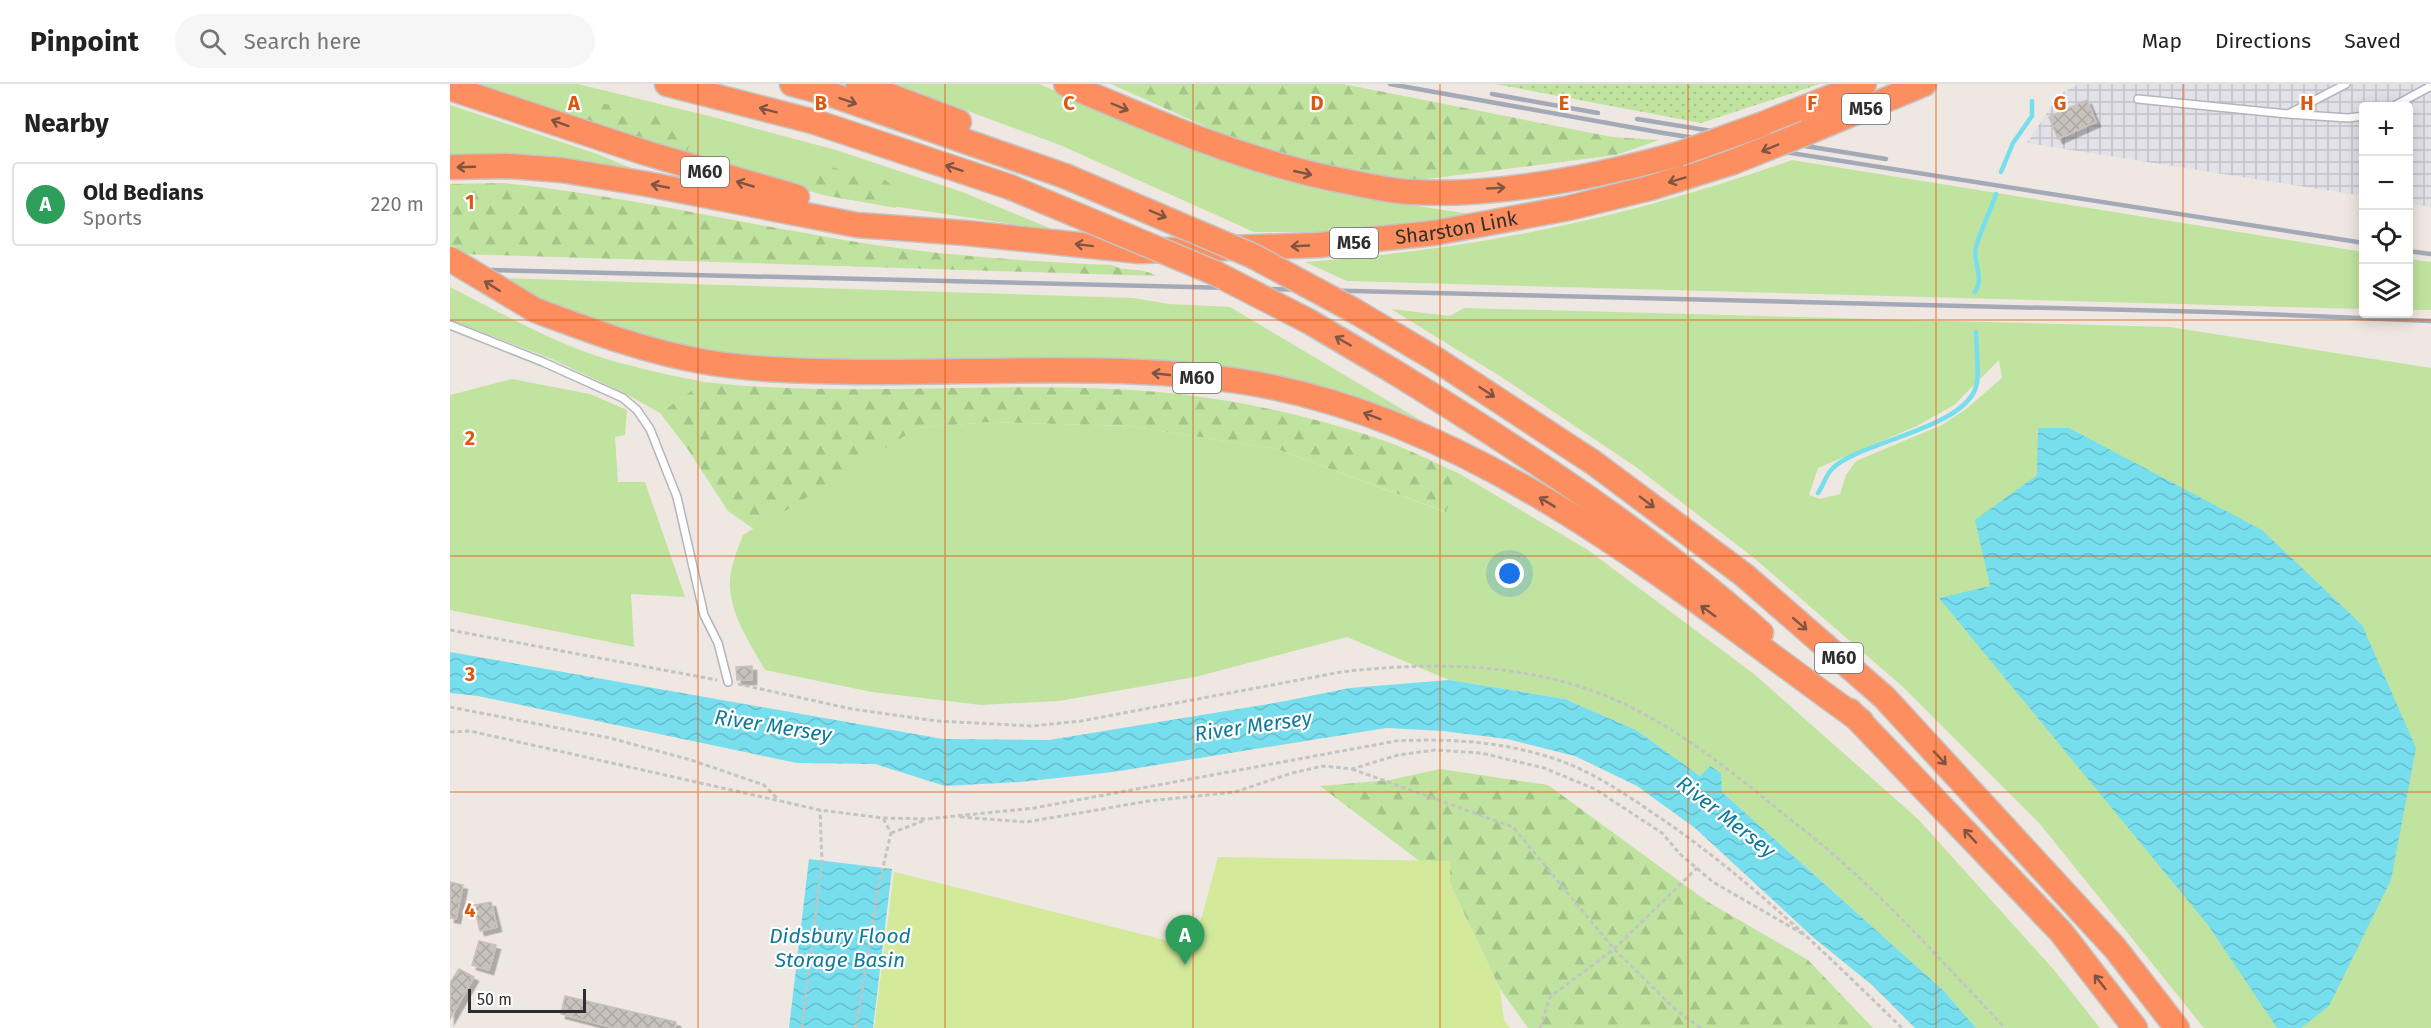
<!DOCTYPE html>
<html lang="en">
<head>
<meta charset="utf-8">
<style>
	body { margin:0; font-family:"Fira Sans",sans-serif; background:#f6f6f6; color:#222 }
	.controls { position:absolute; right:18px; top:18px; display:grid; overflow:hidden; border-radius:6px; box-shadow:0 3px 15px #0003 }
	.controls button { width:54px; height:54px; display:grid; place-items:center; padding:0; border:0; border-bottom:2px solid #e0e0e0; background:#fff; color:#222; font:30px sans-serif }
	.scale { position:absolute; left:18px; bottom:15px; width:118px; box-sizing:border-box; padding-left:6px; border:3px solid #2e2e2e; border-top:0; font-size:16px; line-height:21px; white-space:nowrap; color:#2e2e2e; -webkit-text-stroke:4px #fff; paint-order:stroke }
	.you { position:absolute; left:1060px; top:490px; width:21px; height:21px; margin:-15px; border:4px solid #fff; border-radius:50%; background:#1a73e8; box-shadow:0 0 0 9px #1a73e833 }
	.badge { display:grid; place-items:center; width:39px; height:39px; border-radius:50%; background:#7c3aed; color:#fff; font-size:20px; font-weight:700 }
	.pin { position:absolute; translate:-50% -50px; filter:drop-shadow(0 2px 3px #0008) }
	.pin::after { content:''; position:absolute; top:32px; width:21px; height:18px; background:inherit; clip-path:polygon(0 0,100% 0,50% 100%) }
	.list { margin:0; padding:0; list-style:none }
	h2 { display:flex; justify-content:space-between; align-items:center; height:78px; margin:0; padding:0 24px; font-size:26px }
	h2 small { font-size:20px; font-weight:400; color:#767676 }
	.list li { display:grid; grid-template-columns:39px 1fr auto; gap:18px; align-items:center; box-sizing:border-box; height:84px; margin:0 12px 12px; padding:0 12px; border:2px solid #e0e0e0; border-radius:6px }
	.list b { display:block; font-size:22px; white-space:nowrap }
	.list p { margin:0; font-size:20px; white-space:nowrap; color:#767676 }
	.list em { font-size:20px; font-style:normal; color:#767676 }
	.icon { flex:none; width:33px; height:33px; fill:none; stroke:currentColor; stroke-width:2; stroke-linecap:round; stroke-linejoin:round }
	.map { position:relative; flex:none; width:1981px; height:944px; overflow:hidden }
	header { display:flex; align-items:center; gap:36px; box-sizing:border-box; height:84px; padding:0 30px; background:#fff; border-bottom:2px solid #e0e0e0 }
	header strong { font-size:28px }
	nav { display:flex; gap:33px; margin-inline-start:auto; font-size:21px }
	.search { width:420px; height:54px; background:#f6f6f6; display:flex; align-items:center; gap:15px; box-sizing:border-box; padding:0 21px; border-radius:33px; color:#767676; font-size:22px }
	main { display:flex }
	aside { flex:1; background:#fff }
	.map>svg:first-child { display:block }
</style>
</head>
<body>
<header>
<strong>Pinpoint</strong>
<div class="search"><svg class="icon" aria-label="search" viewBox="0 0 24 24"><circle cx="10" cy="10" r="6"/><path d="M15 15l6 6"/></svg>Search here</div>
<nav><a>Map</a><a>Directions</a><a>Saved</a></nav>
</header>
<main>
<aside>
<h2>Nearby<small></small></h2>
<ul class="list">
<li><span class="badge" style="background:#2e9e5b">A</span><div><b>Old Bedians</b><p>Sports</p></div><em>220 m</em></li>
</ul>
</aside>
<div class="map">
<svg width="1981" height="944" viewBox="0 0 1981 944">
	<defs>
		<pattern id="industrial-grid" width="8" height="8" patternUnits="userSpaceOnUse" patternTransform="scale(1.5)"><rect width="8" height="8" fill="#e2e1e8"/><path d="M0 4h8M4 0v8" fill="none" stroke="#c2c1c7"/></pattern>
		<pattern id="forest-firs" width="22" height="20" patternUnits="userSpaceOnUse" patternTransform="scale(1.5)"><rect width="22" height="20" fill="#c0e49f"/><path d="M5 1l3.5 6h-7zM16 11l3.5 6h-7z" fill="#a5c489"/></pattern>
		<pattern id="park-dots" width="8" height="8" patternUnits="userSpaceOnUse" patternTransform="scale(1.5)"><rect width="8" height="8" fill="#c0e49f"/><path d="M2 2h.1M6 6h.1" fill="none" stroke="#a5c489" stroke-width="1.8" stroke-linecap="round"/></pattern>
		<pattern id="water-waves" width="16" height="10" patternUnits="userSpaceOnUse" patternTransform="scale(1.5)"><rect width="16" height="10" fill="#77deee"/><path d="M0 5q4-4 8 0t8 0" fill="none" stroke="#67bfcc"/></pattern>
		<pattern id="building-cross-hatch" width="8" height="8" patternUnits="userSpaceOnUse" patternTransform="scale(1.5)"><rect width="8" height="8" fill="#c8c2bc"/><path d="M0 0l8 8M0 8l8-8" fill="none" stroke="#aca7a2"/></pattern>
		<filter id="shadow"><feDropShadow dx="4.5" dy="4.5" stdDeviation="0" flood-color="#0004"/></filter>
	</defs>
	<rect width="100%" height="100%" fill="#efe7e1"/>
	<path fill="url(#industrial-grid)" d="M 1628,0 L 1981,0 L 1981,123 L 1959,119 L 1958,22 L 1914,22 L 1913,112 L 1577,59 L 1609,11 Z"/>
	<path fill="#c0e49f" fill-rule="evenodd" d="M 10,0 L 128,0 L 263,33 L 386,66 L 512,108 L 607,147 L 382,113 L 301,92 Z
		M 444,0 L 589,0 L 757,71 L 831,96 L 909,113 L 1026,131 L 883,148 L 804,148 L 610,61 Z
		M 0,21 L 147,70 L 208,95 L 0,76 Z
		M 1342,76 L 1913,168 L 1913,225 L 897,197 L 855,178 C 1024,166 1182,133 1342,76 Z
		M 1958,175 L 1981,178 L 1981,226 L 1959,226 Z
		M 50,194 L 684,214 L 719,220 L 780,223 L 1019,365 L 887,311 L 281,273 L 216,261 L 87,215 Z
		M 0,203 C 45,226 90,251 138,269 C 176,282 215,290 254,298 L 210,329 L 178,311 L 102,275 L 0,236 Z
		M 1014,224 L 1720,243 L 1981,284 L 1981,944 L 1754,944 L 1590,740 L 1453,603 L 1304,474 L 1186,383 L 1053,294 L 941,225 L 1000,232 ZM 1549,276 L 1552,294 L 1516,325 L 1492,341 L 1406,377 L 1396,391 L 1390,410 L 1370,415 L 1359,411 L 1368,384 L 1467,342 L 1504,321 Z
		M 62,295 L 140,310 L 177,326 L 175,351 L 165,353 L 168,398 L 195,398 L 235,513 L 181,510 L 184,563 L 0,526 L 0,311 Z
		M 539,338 L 679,342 L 827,365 L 995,428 L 1010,390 L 1138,466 L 1304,590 L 1468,735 L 1604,886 L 1650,944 L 1526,944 L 1493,906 L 1272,708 L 1186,646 L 1115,615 L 999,596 L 897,553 L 745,593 L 609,617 L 531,621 L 422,608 L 315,586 C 301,561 281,532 280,502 C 279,485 287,467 293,451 L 467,344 Z"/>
	<path fill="url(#forest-firs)" d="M 661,0 L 893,0 L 1162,53 L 1209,56 L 1166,71 L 969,96 L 863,82 L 777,52 Z
		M 130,15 L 203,29 L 224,36 L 238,45 L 240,59 L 235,73 L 144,43 L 133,32 Z
		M 364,80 C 385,81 386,86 404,91 C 425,96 427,86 447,106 L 446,124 L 369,110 L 356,91 Z
		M 54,99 C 169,111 281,137 394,156 C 483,171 572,177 662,181 C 677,189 690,182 706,192 L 10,170 L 0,164 L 0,100 Z
		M 254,298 C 405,315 558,295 709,308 C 785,315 863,332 935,357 C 961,366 985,379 1010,390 L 996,428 L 827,365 L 679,342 L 539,338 L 467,344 L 305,446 L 278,427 L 237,364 L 210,329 Z
		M 990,685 L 1098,701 L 1258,818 L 1358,876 L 1423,944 L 1078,944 L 1050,905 L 1000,800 L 870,702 L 940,696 Z"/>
	<path fill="url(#park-dots)" d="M 1045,0 L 1370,0 L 1251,39 Z"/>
	<path fill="#d3ea9b" d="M 768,773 L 1000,777 L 1000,800 L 1050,905 L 1054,936 L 1060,944 L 424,944 L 444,788 L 719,857 L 735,853 L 749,843 Z"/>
	<path fill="url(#water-waves)" d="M 1588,344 L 1619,344 L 1812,446 L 1912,541 L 1966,664 L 1941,796 L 1879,922 L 1851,944 L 1827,944 L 1758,841 L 1489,514 L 1540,502 L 1525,436 L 1587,391 Z
		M 0,568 L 493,655 L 599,656 L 825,619 L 900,604 L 999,596 L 1115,615 L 1186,646 L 1250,692 L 1260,682 L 1271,689 L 1272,708 L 1493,906 L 1526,944 L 1465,944 L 1422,901 L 1364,854 L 1245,744 L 1187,702 L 1125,672 L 1057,655 L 993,647 L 936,644 L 663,688 L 570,698 L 495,702 L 425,680 L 347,679 L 28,612 L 0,609 Z
		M 359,775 L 442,785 L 423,944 L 339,944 Z"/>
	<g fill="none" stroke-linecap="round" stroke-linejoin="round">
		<path stroke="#77deee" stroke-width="4.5" d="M 1551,88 L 1563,59 L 1582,32 L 1582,17
			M 1525,208 C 1535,193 1522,178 1526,163 C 1531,145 1540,128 1546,110
			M 1368,409 C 1373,402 1376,391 1382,385 C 1408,357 1519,345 1527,299 C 1529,287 1526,262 1526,248"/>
	</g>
	<path fill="url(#building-cross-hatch)" stroke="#cac2ba" stroke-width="1.5" filter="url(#shadow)" d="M 1637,16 L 1646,38 L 1608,55 L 1599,33 Z
		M 302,582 L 302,596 L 287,596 L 286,583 Z
		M 0,798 L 13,801 L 6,835 L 0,834 Z
		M 41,818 L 47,843 L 30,847 L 24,821 Z
		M 29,857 L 46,861 L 39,886 L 22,881 Z
		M 9,885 L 24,893 L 0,935 L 0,899 Z
		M 115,912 L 226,938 L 225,944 L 165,944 L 111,930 Z"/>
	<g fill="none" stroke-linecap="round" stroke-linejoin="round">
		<g stroke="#b1b5be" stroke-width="10">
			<path id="service" d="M 1688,15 L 1838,30 L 1898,34 L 1914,32
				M 1944,22 L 1981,2
				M 1840,29 L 1896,0
				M 0,241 L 93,278 L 173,314 L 187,326 L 200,345 L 227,413 L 254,531 L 268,559 L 278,598"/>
		</g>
		<g stroke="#c4c4c4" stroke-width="27">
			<g id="motorway">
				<path d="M 217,0 L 365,38 L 560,103"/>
				<path d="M 342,0 L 377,9 L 615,92"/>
				<path d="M 408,0 L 509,38"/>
				<path d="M 616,0 C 707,39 796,78 894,97 C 915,101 939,107 961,108 C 1049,113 1145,93 1229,70"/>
				<path d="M 0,4 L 196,69 L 347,113"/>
				<path d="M 1313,40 L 1414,0"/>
				<path d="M 1356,49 L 1474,0"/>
				<path id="s1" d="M 0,83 L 57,82 L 111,86 L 197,100 L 407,141 L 516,149 L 689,167 L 869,161 L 984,149 L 1119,124 L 1200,104 L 1283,78"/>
				<path d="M 85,226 C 141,247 197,268 256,278 C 308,287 361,287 414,288 C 544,289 694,277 822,303 C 1045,349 1231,508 1411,637"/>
				<path d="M 987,276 L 1144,379 L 1294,491 L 1434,613 L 1665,864 L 1727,944"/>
				<path d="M 943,287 C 1071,366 1198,449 1311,549"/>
				<path d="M 1400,627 L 1611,848 L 1685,944"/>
			</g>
		</g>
		<path stroke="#c4c4c4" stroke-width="3" stroke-dasharray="4.5 3" stroke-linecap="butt" d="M 0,546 L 267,596
			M 288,600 L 402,625 L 487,637 L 583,642 L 631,637 L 891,588 C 978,578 1068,578 1151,610 C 1213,634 1267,676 1319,718 C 1343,738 1369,757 1392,778 C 1450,830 1502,888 1555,944
			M 0,623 L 160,654 L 241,676 L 314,701 L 328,715
			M 0,648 L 20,647 L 370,726 L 433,734 L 477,735 L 584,724 L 946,657 C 1002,654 1058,658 1111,677 C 1146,690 1175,710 1206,731 C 1298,793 1373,867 1452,944
			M 902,685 L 1063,743 L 1164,865 L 1226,926 L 1251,944
			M 510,733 L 576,738 L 699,717 L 785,708 L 842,689 L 873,682 L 902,685 L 948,671 L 985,666 L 1031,669 L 1094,684 L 1145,705 L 1212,749 L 1230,770 L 1263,798 L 1353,850
			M 441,749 L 473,737
			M 352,944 L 372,777 L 370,726
			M 406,944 L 429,800 L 441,749 L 433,734
			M 1090,944 L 1100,913 L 1164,865 L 1247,784"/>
		<use href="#service" stroke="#fff" stroke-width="7"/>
		<use href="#motorway" stroke="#fc8e5f" stroke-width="24"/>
		<path stroke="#a3a9b7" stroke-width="4.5" d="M 940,0 L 1213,49 L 1914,159
			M 1042,10 L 1148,29
			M 1187,35 L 1436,75
			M 1958,167 L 1981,170
			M 0,185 L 1762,228 L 1981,237"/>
		<g stroke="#c4c4c4" stroke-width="27" stroke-linecap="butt">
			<path id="motorway-bridge" d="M 1229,70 L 1313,40
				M 1283,78 L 1356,49
				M 615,92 L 803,172 L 903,226 L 987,276
				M 560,103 L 765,189 L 860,238 L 943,287
				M 0,175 L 85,226"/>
		</g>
		<use href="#motorway-bridge" stroke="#fc8e5f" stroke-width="24"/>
	</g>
	<defs><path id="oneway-shaft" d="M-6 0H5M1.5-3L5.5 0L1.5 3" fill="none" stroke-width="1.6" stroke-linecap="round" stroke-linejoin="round" transform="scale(1.5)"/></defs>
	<g stroke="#805442">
		<use href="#oneway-shaft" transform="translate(398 17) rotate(19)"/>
		<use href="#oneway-shaft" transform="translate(670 23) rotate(23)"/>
		<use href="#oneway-shaft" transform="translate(318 26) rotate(-165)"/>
		<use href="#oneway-shaft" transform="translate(110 39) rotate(-160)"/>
		<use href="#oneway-shaft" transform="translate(1320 64) rotate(157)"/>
		<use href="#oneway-shaft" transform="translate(16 83) rotate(178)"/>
		<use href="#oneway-shaft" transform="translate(504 84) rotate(-162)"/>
		<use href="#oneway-shaft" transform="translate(853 89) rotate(13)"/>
		<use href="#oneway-shaft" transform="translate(1227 96) rotate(163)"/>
		<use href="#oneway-shaft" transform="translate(295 100) rotate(-164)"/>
		<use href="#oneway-shaft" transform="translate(210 102) rotate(-169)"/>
		<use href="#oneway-shaft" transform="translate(1046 104) rotate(-3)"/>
		<use href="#oneway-shaft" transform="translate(708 130) rotate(23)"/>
		<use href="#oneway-shaft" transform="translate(634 161) rotate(-173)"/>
		<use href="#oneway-shaft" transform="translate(850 162) rotate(177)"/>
		<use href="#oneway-shaft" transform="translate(42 202) rotate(-148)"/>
		<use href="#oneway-shaft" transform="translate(893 257) rotate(-150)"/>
		<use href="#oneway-shaft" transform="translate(711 290) rotate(-174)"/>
		<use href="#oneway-shaft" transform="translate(1037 308) rotate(33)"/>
		<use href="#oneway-shaft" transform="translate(922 332) rotate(-159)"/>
		<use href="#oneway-shaft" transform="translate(1097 418) rotate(-149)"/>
		<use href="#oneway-shaft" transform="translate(1197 418) rotate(37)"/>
		<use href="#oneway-shaft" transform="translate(1258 527) rotate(-144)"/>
		<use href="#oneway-shaft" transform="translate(1350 540) rotate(41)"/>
		<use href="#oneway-shaft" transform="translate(1490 674) rotate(47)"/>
		<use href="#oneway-shaft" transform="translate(1520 752) rotate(-133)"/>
		<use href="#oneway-shaft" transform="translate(1650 898) rotate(-128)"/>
	</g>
	<path fill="none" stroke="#df570e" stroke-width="1.5" stroke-opacity="0.55" d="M 248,0 L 248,944M 495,0 L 495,944M 743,0 L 743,944M 990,0 L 990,944M 1238,0 L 1238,944M 1486,0 L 1486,944M 1733,0 L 1733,944M 0,236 L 1981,236M 0,472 L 1981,472M 0,708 L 1981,708"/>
	<g text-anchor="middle" stroke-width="4.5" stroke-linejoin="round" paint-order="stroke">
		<g fill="#fff" stroke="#6d6d6d" stroke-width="1.5">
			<rect x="1392" y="10" width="48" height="30" rx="4.5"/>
			<rect x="231" y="73" width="48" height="30" rx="4.5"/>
			<rect x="880" y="144" width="48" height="30" rx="4.5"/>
			<rect x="723" y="279" width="48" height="30" rx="4.5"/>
			<rect x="1365" y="559" width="48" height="30" rx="4.5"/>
		</g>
		<g font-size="18" font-weight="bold" fill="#2e2e2e">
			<text x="1416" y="31">M56</text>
			<text x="255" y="94">M60</text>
			<text x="904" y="165">M56</text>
			<text x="747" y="300">M60</text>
			<text x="1389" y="580">M60</text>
		</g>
		<g font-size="20" fill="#2e2e2e" stroke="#fff">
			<text dy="7" stroke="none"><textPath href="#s1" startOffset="1014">Sharston Link</textPath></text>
		</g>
		<g font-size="21" font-style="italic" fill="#107b99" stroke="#fff">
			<text transform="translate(323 642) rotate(9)" y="7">River Mersey</text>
			<text transform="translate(803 642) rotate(-8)" y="7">River Mersey</text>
			<text transform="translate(1276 733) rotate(38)" y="7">River Mersey</text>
			<text x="390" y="859">Didsbury Flood<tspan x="390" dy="24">Storage Basin</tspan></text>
		</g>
	</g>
	<g font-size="20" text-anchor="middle" font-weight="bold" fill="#df570e" stroke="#fff" stroke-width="4.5" stroke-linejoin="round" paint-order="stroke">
		<text x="124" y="26">A</text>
		<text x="371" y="26">B</text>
		<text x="619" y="26">C</text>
		<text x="867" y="26">D</text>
		<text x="1114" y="26">E</text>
		<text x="1362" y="26">F</text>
		<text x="1610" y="26">G</text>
		<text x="1857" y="26">H</text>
		<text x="20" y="125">1</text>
		<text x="20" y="361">2</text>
		<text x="20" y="597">3</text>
		<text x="20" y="833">4</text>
	</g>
</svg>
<div class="controls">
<button>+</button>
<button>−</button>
<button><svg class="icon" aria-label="locate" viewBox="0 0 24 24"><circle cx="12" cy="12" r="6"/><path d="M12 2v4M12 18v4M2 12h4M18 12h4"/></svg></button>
<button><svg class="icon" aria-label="layers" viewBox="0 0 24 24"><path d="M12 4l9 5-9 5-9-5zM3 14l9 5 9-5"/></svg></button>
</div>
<div class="scale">50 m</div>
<div class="you"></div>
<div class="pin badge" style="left:735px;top:881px;background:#2e9e5b">A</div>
</div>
</main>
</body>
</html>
